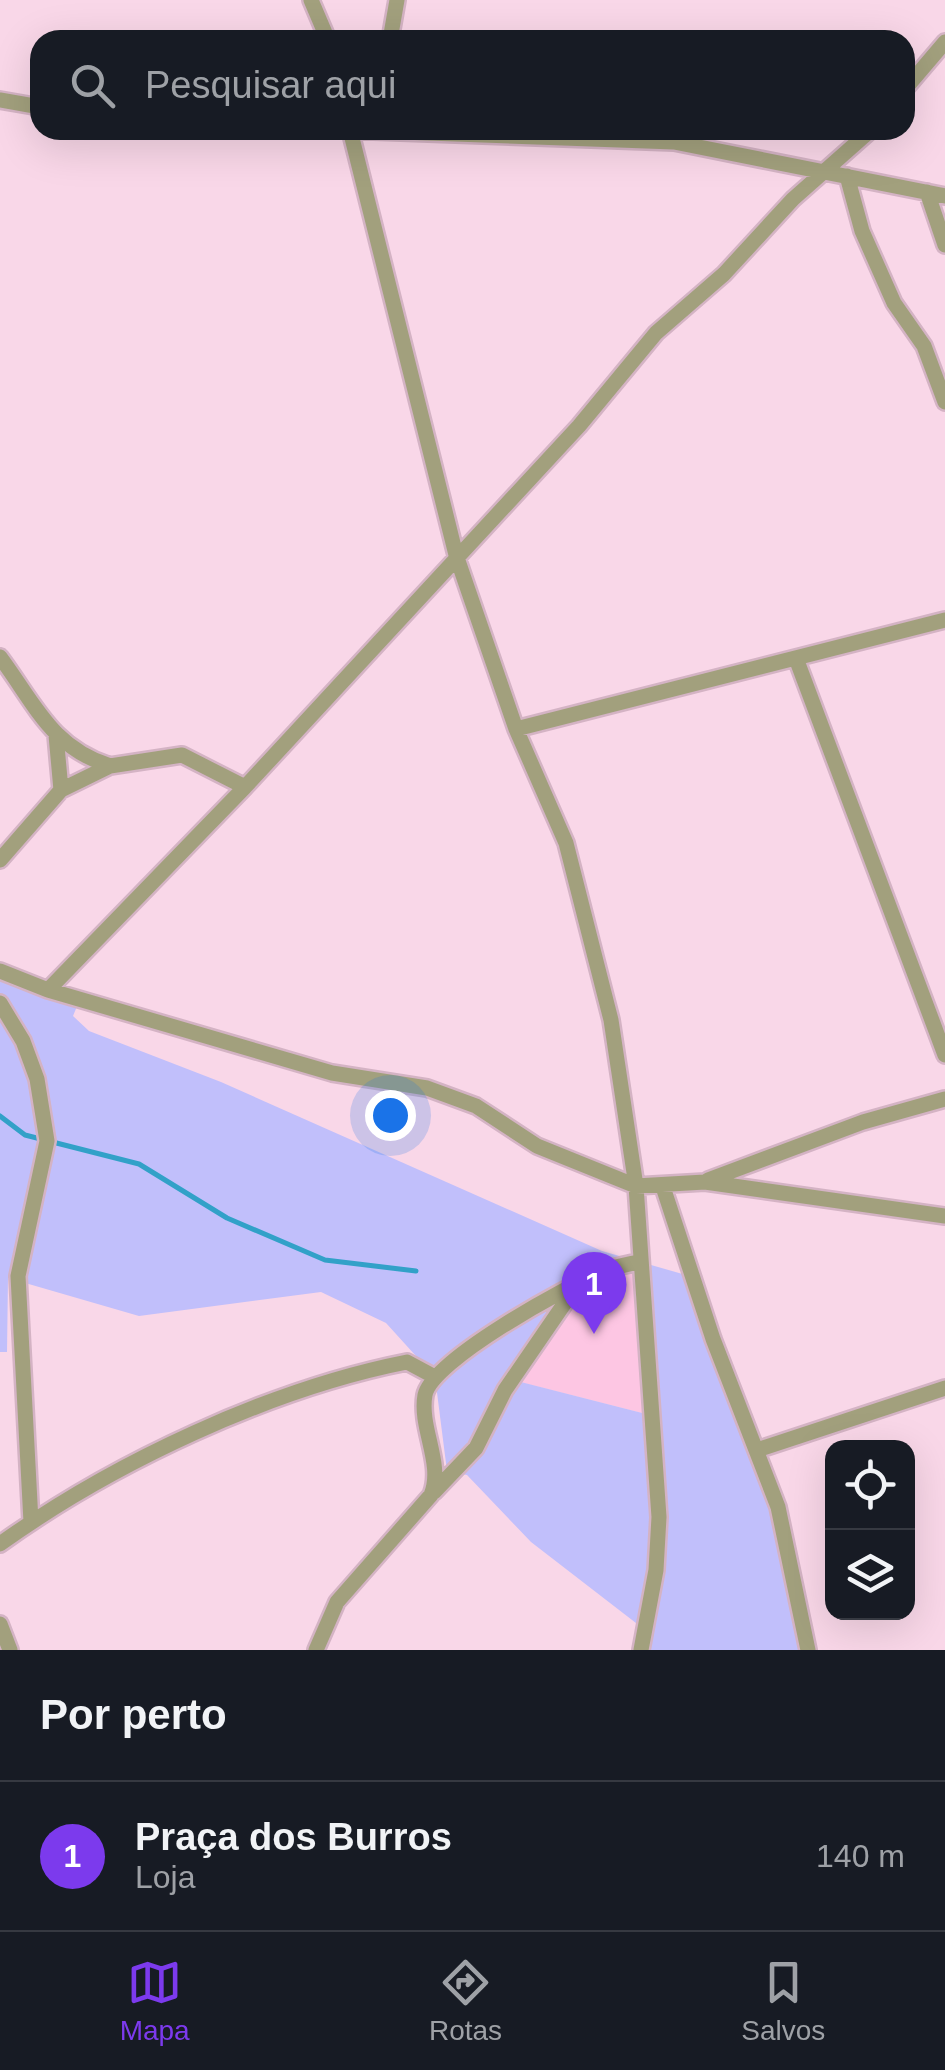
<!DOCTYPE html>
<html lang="pt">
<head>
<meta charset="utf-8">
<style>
	body { margin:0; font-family:Helvetica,sans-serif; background:#20242c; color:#f1f3f6 }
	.controls { position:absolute; right:30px; bottom:30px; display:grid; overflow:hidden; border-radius:20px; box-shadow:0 10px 40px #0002 }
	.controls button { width:90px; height:90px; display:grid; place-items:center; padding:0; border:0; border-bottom:2px solid #363941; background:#171b24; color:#f1f3f6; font:50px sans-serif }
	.you { position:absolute; left:390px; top:1115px; width:35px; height:35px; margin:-25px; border:8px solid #fff; border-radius:50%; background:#1a73e8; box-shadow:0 0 0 15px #1a73e833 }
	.badge { display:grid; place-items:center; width:65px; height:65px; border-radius:50%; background:#7c3aed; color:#fff; font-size:32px; font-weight:700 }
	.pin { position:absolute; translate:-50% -82px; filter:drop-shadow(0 2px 5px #0008) }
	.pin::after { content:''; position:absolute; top:52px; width:35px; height:30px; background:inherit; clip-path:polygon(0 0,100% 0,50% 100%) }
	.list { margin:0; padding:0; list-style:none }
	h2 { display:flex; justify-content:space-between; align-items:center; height:130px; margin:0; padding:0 40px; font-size:42px }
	h2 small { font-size:32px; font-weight:400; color:#9ea1a6 }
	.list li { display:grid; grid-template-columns:65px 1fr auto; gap:30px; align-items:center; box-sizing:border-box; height:150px; padding:0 40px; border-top:2px solid #363941 }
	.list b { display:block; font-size:38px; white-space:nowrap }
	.list p { margin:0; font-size:32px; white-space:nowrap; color:#9ea1a6 }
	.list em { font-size:32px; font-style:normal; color:#9ea1a6 }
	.icon { flex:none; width:55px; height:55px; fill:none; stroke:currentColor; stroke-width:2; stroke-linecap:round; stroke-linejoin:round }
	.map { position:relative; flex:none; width:945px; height:1650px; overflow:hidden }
	.search { position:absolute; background:#171b24; box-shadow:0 10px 40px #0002; left:30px; right:30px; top:30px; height:110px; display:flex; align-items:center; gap:25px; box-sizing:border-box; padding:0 35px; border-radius:30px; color:#9ea1a6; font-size:38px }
	.sheet { height:280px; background:#171b24 }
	nav { display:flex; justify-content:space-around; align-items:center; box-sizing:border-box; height:140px; border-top:2px solid #363941; background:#171b24; font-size:28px; color:#9ea1a6 }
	nav a { display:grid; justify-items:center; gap:5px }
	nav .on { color:#7c3aed }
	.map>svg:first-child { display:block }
</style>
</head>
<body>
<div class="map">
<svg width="945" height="1650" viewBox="0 0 945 1650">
	<rect width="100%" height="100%" fill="#f9d7e8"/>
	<path fill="#fdc6e3" d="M 638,1262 L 650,1415 L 512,1380 L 576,1287 Z"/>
	<path fill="#c1bffb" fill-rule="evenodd" d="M 0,971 L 80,999 L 73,1016 L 89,1031 L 221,1082 L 602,1251 L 693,1277 L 757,1450 L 808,1650 L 641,1650 L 645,1630 L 531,1542 L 467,1475 L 447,1471 L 435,1377 L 386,1323 L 321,1292 L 139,1316 L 8,1278 L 7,1352 L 0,1352 ZM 638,1262 L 650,1415 L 513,1380 L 576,1287 Z"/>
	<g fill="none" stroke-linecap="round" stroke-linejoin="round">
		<path stroke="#32a1c8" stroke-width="5" d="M 0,1116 L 25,1135 L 139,1164 L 227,1218 L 325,1260 L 416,1271"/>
		<g stroke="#d4b3c4" stroke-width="20">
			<path id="street" d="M 311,0 L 328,40
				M 390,40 L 397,0
				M 905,89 L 945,42
				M 0,100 L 40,107
				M 346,130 L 674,142 L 945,196
				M 350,130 L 456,555 L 516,729 L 566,843 L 611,1020 L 636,1186 L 659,1517 L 656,1570 L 641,1650
				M 847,176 L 862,231 L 894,303 L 924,346 L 945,402
				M 927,192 L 945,245
				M 0,657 C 35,704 51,747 110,766
				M 797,661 L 945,1055
				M 516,729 L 945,620
				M 61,790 L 110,766 L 182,755 L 245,787
				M 0,860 L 61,790 L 56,735
				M 0,971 L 48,990 L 332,1073 L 427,1088 L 476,1106 L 537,1146 L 636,1186 L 705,1182 L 945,1216
				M 48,990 L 245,787 L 579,426 L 656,333 L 724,274 L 793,199 L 871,130
				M 0,1003 L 23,1041 L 37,1079 L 47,1141 L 18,1276 L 31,1522
				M 708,1180 L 863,1122 L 945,1099
				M 663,1187 L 713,1339 L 778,1507 L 808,1650
				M 757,1450 L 945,1388
				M 434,1492 L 476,1448 L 505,1390 L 573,1291
				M 0,1544 C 113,1463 270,1389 407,1362 L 435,1377
				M 0,1624 L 10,1650
				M 316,1650 L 337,1602 L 431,1495 C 444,1464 419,1428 425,1395 C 432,1360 566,1287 601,1272 C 612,1267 626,1265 638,1262"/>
		</g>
		<use href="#street" stroke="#a2a07d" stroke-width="15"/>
	</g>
</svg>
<div class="controls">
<button><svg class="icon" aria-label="locate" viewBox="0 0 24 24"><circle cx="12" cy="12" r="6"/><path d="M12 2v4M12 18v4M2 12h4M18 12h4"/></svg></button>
<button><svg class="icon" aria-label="layers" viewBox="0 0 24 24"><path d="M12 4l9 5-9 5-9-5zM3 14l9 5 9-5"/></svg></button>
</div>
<div class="you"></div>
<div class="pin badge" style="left:594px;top:1334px">1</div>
<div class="search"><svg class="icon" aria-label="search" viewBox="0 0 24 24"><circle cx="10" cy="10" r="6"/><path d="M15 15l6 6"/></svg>Pesquisar aqui</div>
</div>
<section class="sheet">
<h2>Por perto<small></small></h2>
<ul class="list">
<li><span class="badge">1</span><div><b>Praça dos Burros</b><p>Loja</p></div><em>140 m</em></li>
</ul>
</section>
<nav>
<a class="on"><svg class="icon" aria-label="map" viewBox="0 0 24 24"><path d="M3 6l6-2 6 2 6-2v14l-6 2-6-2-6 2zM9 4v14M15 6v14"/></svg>Mapa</a>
<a><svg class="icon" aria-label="directions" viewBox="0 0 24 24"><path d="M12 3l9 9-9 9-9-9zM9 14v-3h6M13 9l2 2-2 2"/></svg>Rotas</a>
<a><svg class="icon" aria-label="saved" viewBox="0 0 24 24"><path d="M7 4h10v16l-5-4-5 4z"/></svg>Salvos</a>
</nav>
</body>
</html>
